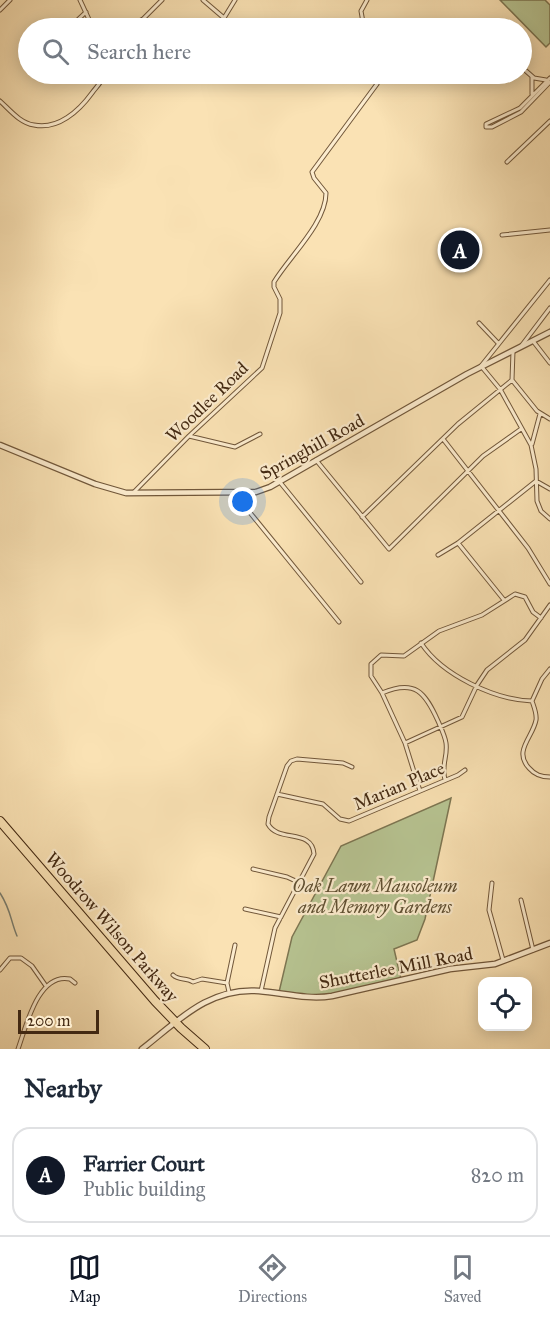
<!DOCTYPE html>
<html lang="en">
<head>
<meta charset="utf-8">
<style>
	body { margin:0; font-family:"IM FELL Great Primer",serif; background:#f2f2f3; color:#1f2937 }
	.controls { position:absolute; right:18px; bottom:18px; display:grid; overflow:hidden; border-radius:12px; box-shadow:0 3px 15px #0003 }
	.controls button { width:54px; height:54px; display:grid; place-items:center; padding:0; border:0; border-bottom:2px solid #e0e1e3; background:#fff; color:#1f2937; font:30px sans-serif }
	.scale { position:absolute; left:18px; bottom:15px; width:81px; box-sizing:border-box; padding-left:6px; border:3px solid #432912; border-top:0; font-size:16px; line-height:21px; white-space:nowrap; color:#432912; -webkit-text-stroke:4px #fcecce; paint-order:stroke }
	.you { position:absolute; left:243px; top:502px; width:21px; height:21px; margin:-15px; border:4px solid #fff; border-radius:50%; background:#1a73e8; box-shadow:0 0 0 9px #1a73e833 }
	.badge { display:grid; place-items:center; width:39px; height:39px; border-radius:50%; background:#111827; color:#fff; font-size:20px; font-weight:700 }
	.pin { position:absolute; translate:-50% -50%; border:3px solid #fff; box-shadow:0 2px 6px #0006 }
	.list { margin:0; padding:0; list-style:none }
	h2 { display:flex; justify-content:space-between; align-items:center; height:78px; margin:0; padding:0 24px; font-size:26px }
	h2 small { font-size:20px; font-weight:400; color:#747a83 }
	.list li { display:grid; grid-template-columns:39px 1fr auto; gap:18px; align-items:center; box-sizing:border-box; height:96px; margin:0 12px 12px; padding:0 12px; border:2px solid #e0e1e3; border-radius:18px }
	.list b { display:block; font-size:22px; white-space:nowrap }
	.list p { margin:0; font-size:20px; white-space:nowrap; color:#747a83 }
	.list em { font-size:20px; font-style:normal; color:#747a83 }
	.icon { flex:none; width:33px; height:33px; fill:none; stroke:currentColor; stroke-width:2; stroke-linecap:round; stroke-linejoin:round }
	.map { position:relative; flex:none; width:550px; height:1049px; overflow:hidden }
	.search { position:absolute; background:#fff; box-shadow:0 3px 15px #0003; left:18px; right:18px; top:18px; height:66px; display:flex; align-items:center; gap:15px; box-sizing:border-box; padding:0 21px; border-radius:33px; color:#747a83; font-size:22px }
	.sheet { height:186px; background:#fff }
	nav { display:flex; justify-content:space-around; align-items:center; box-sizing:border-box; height:84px; border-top:2px solid #e0e1e3; background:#fff; font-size:16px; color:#747a83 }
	nav a { display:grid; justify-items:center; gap:3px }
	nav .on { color:#111827 }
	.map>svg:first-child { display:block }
</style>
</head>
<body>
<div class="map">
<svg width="550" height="1049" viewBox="0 0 550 1049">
	<rect width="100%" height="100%" fill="#fae2b4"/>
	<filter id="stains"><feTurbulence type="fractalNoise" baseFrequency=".00333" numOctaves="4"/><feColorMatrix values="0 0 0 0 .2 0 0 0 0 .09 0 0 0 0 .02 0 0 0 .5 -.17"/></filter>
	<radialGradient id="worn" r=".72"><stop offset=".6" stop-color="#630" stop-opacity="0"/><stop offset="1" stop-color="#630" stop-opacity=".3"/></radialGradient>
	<path fill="#b7c492" stroke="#7d7652" stroke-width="1.5" d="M 500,0 L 545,0 L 550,5 L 550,43 L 546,47 Z
		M 451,798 L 425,919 L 417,940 L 394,949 L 401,979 L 340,994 L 317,996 L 279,992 L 292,937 L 341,846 Z"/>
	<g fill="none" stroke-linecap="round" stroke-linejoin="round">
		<path stroke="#7b8174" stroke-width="1.5" d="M 0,893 C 11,910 10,919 17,936"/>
		<g stroke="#71573a" stroke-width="5">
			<path id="minor" d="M 80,0 L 93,28
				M 203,0 L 224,18
				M 0,10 L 10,0
				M 69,28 L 86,12
				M 127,28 L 143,19 L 162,0
				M 213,28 L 224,18 L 235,0
				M 364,28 L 361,11 L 367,0
				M 526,71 L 534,78 L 546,80
				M 532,77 L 532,94
				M 550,78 L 520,108 L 486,124 L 486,127 L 492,127 L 521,112 L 550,82
				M 0,101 C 10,110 20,123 34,125 C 58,130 79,111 92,93 C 97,86 102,83 103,74
				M 507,162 L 550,121
				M 502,235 L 550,230
				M 550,280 L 481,366 L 500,389 L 531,445 L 536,469 L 537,501 L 541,511 L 550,519
				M 479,323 L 498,343
				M 533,341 L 550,363
				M 522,345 L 550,308
				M 513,351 L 512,380 L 537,411 L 550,419
				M 189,436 L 235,447 L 260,434
				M 443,439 L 528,548 L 550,584
				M 532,444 L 540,414
				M 316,460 L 389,549 L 483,456 L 521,429
				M 279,481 L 361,582
				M 134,492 L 189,436 L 262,368 L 280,313 L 280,299 L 274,287 L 274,282 C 289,257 326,223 326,193 L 314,178 L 312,172 L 377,84 L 381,74
				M 234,493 L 339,622
				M 362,517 L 458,424 L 512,380
				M 458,543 L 504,600
				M 438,555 L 458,543 L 536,481 L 550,489
				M 421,643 C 442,675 495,700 532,701
				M 382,693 C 415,679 425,692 438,721 C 441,728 445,736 446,743 C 448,757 441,764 445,780
				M 532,701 C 534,707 537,714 536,720 C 533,737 513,751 529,768 C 535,775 541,777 550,777
				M 532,701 L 542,679 L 550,669
				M 405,743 L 462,717 L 477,685 L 487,670 L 525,640 L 550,605
				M 420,791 L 405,743 L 382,693 L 371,676 L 371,664 L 381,655 L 404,656 L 439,631 L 482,615 L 515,594 L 525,597 L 533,612 L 541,618
				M 277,794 L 323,804 L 340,819 L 349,821 L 458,775 L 465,770
				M 253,869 L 287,877 L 300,883
				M 492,883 L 489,910 L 503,960
				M 521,900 L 533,950
				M 245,909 L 281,917
				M 0,970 L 10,958 L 21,958 L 32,966 L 46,986
				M 173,975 C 179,981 186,977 193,982 L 202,979 L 227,983
				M 261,991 L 275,928 L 314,854 C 312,828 278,843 268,824 L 269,817 L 287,766 L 291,761 L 297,759 L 343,763 L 352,767
				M 229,992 L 227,983 L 235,945
				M 18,1049 C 26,1027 38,972 70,979 L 75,983"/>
		</g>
		<g stroke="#71573a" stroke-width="7">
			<path id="tertiary" d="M 0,445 L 95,484 L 126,493 L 256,492 L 270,487 L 467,374 L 550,332
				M 142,1049 C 178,1021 209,987 259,991 C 283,993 308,1000 332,996 L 450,969 L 495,964 L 550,943"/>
		</g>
		<g stroke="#432912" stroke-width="10">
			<path id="trunk" d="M 0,821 L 155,1001 L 181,1028 L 205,1049"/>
		</g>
		<use href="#minor" stroke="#fcecce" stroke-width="3"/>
		<use href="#tertiary" stroke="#fcecce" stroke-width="4.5"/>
		<use href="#trunk" stroke="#fae2b4" stroke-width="8"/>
	</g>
	<g text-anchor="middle" stroke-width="4.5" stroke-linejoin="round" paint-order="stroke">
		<g font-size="18" fill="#432912" stroke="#fcecce">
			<text transform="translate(207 402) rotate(-44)" y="6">Woodlee Road</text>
			<text transform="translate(312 447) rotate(-29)" y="6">Springhill Road</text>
			<text transform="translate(399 786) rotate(-23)" y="6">Marian Place</text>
			<text transform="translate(112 927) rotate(49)" y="6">Woodrow Wilson Parkway</text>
			<text transform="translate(396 968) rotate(-11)" y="6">Shutterlee Mill Road</text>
		</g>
		<g font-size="18" font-style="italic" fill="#605032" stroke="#fcecce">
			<text x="375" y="892">Oak Lawn Mausoleum<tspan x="375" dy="21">and Memory Gardens</tspan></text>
		</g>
	</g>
	<rect width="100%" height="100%" filter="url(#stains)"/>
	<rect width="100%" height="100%" fill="url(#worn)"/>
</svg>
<div class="controls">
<button><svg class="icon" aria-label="locate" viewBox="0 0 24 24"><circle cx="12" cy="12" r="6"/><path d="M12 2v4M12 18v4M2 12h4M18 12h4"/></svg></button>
</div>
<div class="scale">200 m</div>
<div class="you"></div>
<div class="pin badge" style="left:460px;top:250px">A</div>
<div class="search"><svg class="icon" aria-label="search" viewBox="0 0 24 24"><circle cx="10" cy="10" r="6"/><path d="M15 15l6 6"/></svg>Search here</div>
</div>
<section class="sheet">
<h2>Nearby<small></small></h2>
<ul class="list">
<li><span class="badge">A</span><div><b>Farrier Court</b><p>Public building</p></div><em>820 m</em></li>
</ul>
</section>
<nav>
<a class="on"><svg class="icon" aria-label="map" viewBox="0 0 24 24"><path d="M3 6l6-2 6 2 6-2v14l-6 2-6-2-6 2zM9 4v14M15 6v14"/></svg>Map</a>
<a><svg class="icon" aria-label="directions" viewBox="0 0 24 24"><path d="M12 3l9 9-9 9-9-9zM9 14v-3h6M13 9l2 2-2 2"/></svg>Directions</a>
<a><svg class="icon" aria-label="saved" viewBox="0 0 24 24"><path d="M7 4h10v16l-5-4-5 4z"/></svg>Saved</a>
</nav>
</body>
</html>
